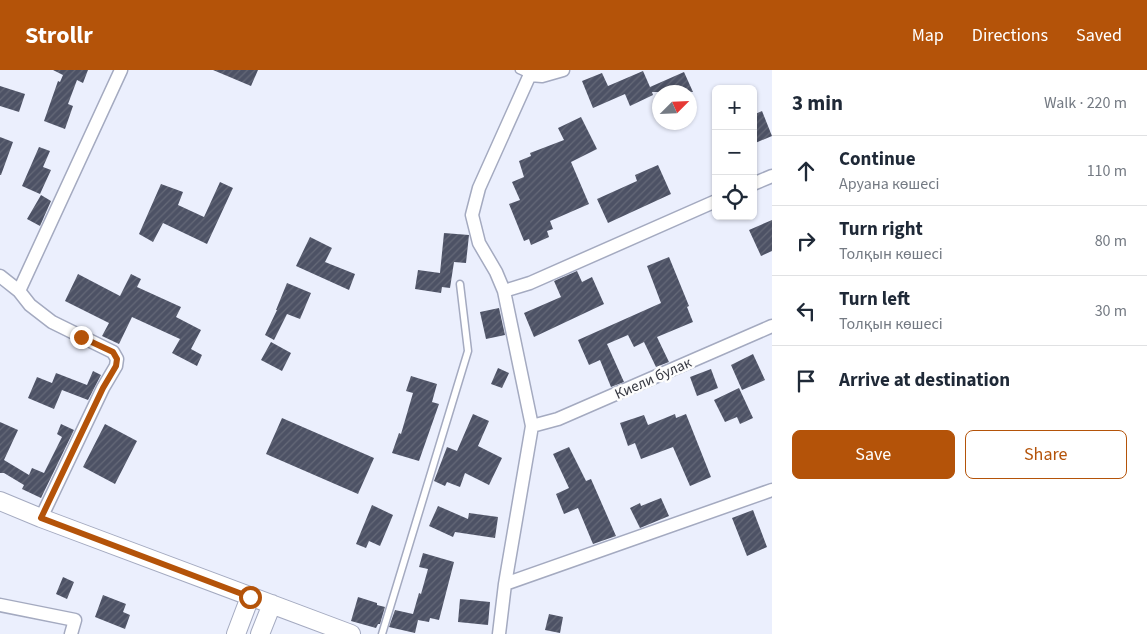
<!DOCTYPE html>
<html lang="en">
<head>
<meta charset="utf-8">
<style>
	body { margin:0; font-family:"Source Sans 3",sans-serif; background:#f2f2f3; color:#1f2937 }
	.controls { position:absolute; right:15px; top:15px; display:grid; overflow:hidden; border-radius:8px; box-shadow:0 1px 4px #0004 }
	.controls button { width:45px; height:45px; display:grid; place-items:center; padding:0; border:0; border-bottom:1px solid #e0e1e3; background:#fff; color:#1f2937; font:25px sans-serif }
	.compass { position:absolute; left:652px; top:15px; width:45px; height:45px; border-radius:50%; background:#fff; box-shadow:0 1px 4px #0004; rotate:66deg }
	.stop { position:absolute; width:15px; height:15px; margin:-11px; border:4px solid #b45309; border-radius:50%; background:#fff }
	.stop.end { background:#b45309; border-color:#fff; box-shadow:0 1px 5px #0008 }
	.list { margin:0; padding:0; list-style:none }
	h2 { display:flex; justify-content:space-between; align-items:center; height:65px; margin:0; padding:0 20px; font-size:21px }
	h2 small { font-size:16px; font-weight:400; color:#747a83 }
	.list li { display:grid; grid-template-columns:32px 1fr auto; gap:15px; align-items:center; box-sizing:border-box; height:70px; padding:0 20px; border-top:1px solid #e0e1e3 }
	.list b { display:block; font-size:19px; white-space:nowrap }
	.list p { margin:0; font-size:16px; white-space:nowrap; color:#747a83 }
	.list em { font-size:16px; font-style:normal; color:#747a83 }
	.actions { display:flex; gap:10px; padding:15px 20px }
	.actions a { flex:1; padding:11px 0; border:1px solid #b45309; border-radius:8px; text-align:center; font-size:18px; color:#b45309 }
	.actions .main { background:#b45309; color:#fff }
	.icon { flex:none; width:28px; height:28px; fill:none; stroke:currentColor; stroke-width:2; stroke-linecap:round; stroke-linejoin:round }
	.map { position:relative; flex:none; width:772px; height:564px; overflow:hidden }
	header { display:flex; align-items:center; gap:30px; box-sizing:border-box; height:70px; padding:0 25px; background:#b45309; color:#fff }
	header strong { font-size:24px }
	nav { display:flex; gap:28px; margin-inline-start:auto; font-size:18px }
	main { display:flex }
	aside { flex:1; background:#fff }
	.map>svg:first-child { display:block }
</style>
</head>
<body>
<header>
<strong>Strollr</strong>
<nav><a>Map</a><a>Directions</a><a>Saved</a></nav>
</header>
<main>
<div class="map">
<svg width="772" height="564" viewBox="0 0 772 564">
	<defs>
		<pattern id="building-hatch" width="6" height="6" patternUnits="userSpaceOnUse" patternTransform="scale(1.25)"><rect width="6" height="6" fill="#4d5265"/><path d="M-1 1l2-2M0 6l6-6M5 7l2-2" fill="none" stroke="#656978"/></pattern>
	</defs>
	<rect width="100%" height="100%" fill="#ebeffd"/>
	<path fill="url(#building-hatch)" d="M 53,0 L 88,0 L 83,13 L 77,10 L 68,34 L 73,36 L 65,59 L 44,51 L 58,11 L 60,12 L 63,5 Z
		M 213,0 L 258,0 L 251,16 Z
		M 643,1 L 650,17 L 684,2 L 693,22 L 652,22 L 653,25 L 630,36 L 625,24 L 593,38 L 582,11 L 602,3 L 608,16 Z
		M 0,16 L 25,24 L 19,42 L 0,36 Z
		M 762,41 L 772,66 L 753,74 L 753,45 Z
		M 581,47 L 597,79 L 571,92 L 589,134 L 550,151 L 553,159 L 547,161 L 549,167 L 531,175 L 529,169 L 524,171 L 509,134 L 520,130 L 512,112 L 524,107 L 519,91 L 531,86 L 530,83 L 564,70 L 558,58 Z
		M 0,67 L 13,72 L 1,105 L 0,105 Z
		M 39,77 L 50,81 L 43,97 L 51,100 L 40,124 L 22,116 Z
		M 658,95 L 671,124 L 608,153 L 597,129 L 637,111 L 635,105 Z
		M 220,112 L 233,118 L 207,174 L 163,153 L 153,172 L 139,164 L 161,114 L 183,122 L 178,135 L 204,147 Z
		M 41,125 L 51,131 L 40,156 L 27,149 Z
		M 772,150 L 772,181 L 761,186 L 749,160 Z
		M 444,163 L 469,165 L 466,193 L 454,192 L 450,218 L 442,217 L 441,223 L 415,219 L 418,200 L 440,203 Z
		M 310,167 L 332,178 L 325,192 L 355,204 L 349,220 L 296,196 Z
		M 669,187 L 689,236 L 687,237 L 693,252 L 657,267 L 669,292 L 656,297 L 644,272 L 634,277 L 628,265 L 607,274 L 624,312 L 611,317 L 600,290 L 589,295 L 578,270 L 661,233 L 647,196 Z
		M 577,201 L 582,212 L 592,207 L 604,234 L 534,267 L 524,243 L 561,227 L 554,211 Z
		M 78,204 L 120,226 L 131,204 L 141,209 L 137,217 L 181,237 L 176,247 L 201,260 L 191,279 L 202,285 L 197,296 L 172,283 L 180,269 L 132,247 L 119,274 L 102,266 L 109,253 L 65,231 Z
		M 287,213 L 311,223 L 300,249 L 287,244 L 274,270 L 265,265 L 277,240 L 276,240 Z
		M 499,238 L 505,265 L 486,269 L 480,242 Z
		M 271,272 L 291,283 L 282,301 L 261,290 Z
		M 753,284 L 765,310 L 742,320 L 731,295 Z
		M 498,298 L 509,303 L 502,318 L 491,314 Z
		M 711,299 L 718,318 L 697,326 L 690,307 Z
		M 93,301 L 101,305 L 88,330 L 62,320 L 54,339 L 28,328 L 37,307 L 52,313 L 56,303 L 87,315 Z
		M 411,306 L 437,314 L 432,332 L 439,334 L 419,391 L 392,383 L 399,363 L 401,364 L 413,323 L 406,321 Z
		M 739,318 L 753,348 L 740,354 L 737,347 L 725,352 L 714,330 Z
		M 473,344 L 489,351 L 478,376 L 502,388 L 489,415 L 465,403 L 460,417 L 447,412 L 445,416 L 434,411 L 447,377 L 457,381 Z
		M 675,344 L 676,348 L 686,344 L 711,407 L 690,416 L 673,377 L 641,389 L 635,373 L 628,376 L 620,353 L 644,345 L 648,355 Z
		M 282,348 L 374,388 L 358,424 L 266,384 Z
		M 0,352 L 18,360 L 4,390 L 29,405 L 32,398 L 44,403 L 62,367 L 57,364 L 61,354 L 74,360 L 41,428 L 22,419 L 24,415 L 4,403 L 0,403 Z
		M 105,354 L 137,371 L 115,414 L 83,397 Z
		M 569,377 L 586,411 L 591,409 L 616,466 L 593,474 L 578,438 L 564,444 L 556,424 L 569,418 L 553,384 Z
		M 661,428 L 669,446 L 640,458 L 630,438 L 640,433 L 641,436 Z
		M 372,435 L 393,445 L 380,476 L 369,471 L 366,478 L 356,474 Z
		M 438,436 L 468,449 L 469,443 L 498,447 L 495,468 L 455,462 L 453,467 L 429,456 Z
		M 753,440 L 767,477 L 747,486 L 732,448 Z
		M 423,483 L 454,492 L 439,550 L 430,548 L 429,552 L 418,550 L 415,563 L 389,557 L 395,540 L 413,544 L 419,523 L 421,524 L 428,499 L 419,497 Z
		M 63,507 L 74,512 L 67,529 L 56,524 Z
		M 103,525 L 126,534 L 123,542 L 130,545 L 125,559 L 95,547 Z
		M 358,527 L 377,533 L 377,535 L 385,537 L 380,554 L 378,554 L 376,558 L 351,551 Z
		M 460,529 L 490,532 L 488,555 L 458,552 Z
		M 549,544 L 563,547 L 560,563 L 545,560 Z"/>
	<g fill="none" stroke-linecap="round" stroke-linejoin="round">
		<g stroke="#a4aac0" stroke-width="9">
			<path id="lane" d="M 519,0 L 530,5
				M 382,564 L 468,281 L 460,214"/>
		</g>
		<g stroke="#a4aac0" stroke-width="15">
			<path id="street" d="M 530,5 L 542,6 L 563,0
				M 753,114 L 772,106
				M 0,206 L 19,221 L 30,235 L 52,252 L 113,282 L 117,289 L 116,296 L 103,318 L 41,448
				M 19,221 L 121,0
				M 504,221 L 496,202 L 479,173 L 472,145 L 479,118 L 532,0
				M 532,356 L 558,349 L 772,256
				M 505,514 L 772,420
				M 0,535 L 75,550 L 71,564
				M 499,564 L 505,514 L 532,356 L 504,221 L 530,213 L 716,131"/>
		</g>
		<g stroke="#a4aac0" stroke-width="20">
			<path id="secondary" d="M 0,431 L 41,448 L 351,564
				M 236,564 L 250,527
				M 260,564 L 272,534"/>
		</g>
		<use href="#lane" stroke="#fff" stroke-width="6"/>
		<use href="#street" stroke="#fff" stroke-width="12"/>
		<use href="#secondary" stroke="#fff" stroke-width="18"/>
	</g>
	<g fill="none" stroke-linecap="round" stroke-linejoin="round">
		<path stroke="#b45309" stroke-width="6" d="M 81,267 L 113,282 L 117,289 L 116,296 L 103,318 L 41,448 L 250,527"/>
	</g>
	<g text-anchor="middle" stroke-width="5" stroke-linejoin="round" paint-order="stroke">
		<g font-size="15" fill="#363841" stroke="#fdfdfd">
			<text transform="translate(653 308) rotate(-24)" y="5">Киели булак</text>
		</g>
	</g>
</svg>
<div class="controls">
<button>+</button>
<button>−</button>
<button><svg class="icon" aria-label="locate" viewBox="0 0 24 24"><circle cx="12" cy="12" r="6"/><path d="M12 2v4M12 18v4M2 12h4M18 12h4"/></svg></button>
</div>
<svg class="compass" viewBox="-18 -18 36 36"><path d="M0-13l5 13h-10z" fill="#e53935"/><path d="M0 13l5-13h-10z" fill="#747a83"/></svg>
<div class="stop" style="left:250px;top:527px"></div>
<div class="stop end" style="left:81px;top:267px"></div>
</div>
<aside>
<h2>3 min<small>Walk · 220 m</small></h2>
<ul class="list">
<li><svg class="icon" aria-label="ahead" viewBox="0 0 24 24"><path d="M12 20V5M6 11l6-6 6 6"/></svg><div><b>Continue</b><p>Аруана көшесі</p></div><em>110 m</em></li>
<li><svg class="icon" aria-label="right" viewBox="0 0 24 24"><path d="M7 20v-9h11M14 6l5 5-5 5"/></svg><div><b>Turn right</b><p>Толқын көшесі</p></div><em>80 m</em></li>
<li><svg class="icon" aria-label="left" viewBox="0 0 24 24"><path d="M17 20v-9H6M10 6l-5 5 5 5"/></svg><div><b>Turn left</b><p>Толқын көшесі</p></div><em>30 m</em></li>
<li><svg class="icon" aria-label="arrive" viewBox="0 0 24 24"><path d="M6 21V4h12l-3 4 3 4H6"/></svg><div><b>Arrive at destination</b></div></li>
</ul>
<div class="actions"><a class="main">Save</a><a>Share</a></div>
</aside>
</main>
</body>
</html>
